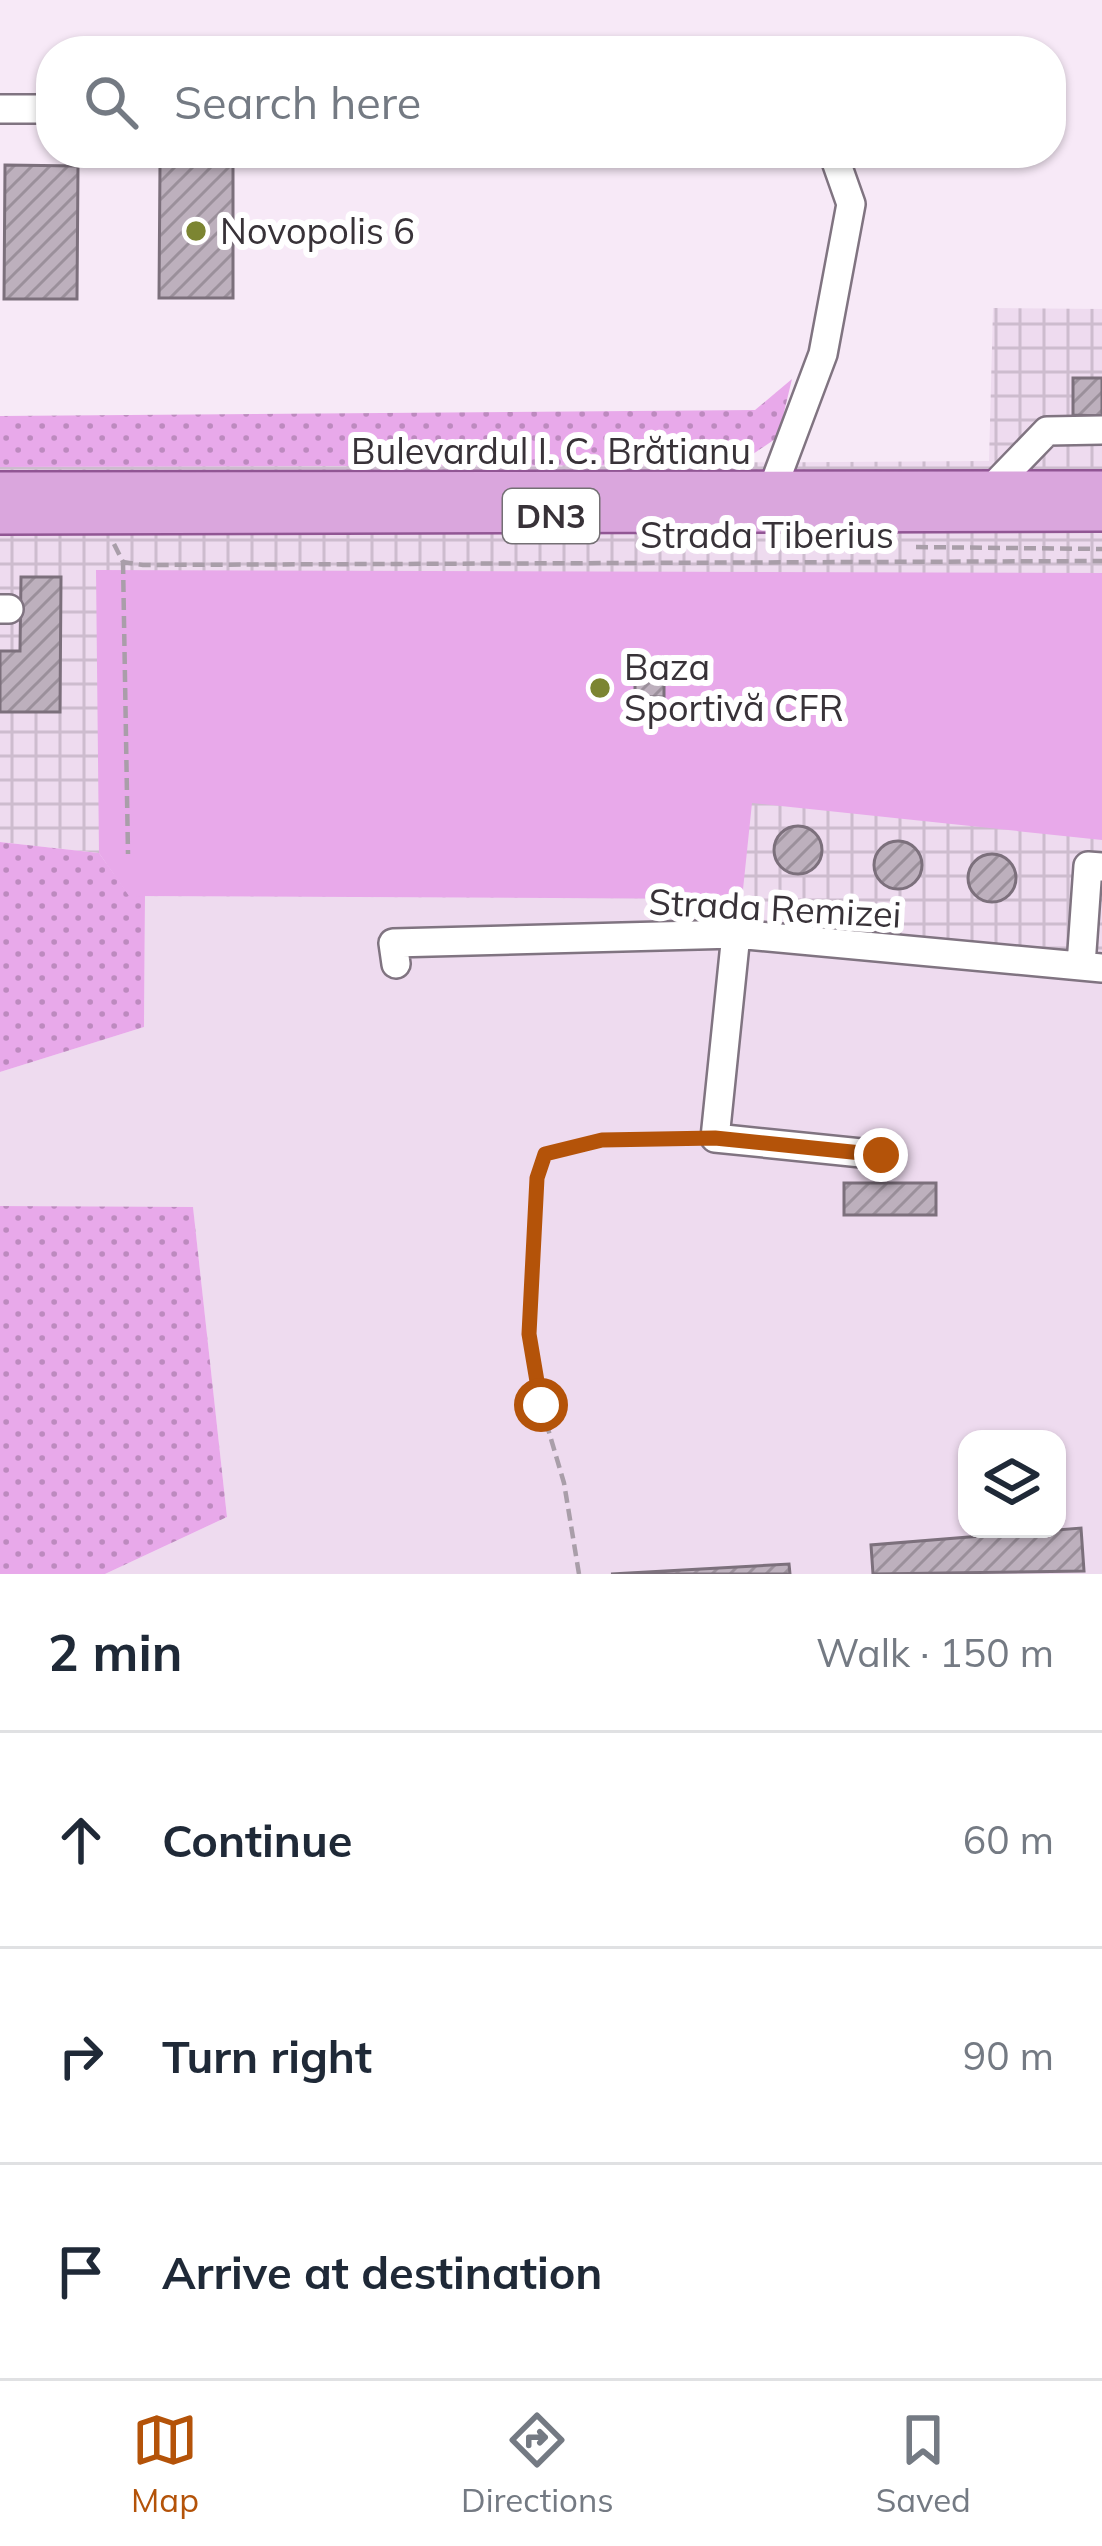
<!DOCTYPE html>
<html lang="en">
<head>
<meta charset="utf-8">
<style>
	body { margin:0; font-family:Mulish,sans-serif; background:#f2f2f3; color:#1f2937 }
	.controls { position:absolute; right:36px; bottom:36px; display:grid; overflow:hidden; border-radius:24px; box-shadow:0 3px 9px #0004 }
	.controls button { width:108px; height:108px; display:grid; place-items:center; padding:0; border:0; border-bottom:3px solid #e0e1e3; background:#fff; color:#1f2937; font:60px sans-serif }
	.stop { position:absolute; width:36px; height:36px; margin:-27px; border:9px solid #b45309; border-radius:50%; background:#fff }
	.stop.end { background:#b45309; border-color:#fff; box-shadow:0 3px 12px #0008 }
	.list { margin:0; padding:0; list-style:none }
	h2 { display:flex; justify-content:space-between; align-items:center; height:156px; margin:0; padding:0 48px; font-size:51px }
	h2 small { font-size:39px; font-weight:400; color:#747a83 }
	.list li { display:grid; grid-template-columns:78px 1fr auto; gap:36px; align-items:center; box-sizing:border-box; height:216px; padding:0 48px; border-top:3px solid #e0e1e3 }
	.list b { display:block; font-size:45px; white-space:nowrap }
	.list em { font-size:39px; font-style:normal; color:#747a83 }
	.icon { flex:none; width:66px; height:66px; fill:none; stroke:currentColor; stroke-width:2; stroke-linecap:round; stroke-linejoin:round }
	.map { position:relative; flex:none; width:1102px; height:1574px; overflow:hidden }
	.search { position:absolute; background:#fff; box-shadow:0 3px 9px #0004; left:36px; right:36px; top:36px; height:132px; display:flex; align-items:center; gap:30px; box-sizing:border-box; padding:0 42px; border-radius:48px; color:#747a83; font-size:45px }
	.sheet { height:804px; background:#fff }
	nav { display:flex; justify-content:space-around; align-items:center; box-sizing:border-box; height:168px; border-top:3px solid #e0e1e3; background:#fff; font-size:33px; color:#747a83 }
	nav a { display:grid; justify-items:center; gap:6px }
	nav .on { color:#b45309 }
	.map>svg:first-child { display:block }
</style>
</head>
<body>
<div class="map">
<svg width="1102" height="1574" viewBox="0 0 1102 1574">
	<defs>
		<pattern id="industrial-grid" width="8" height="8" patternUnits="userSpaceOnUse" patternTransform="scale(3)"><rect width="8" height="8" fill="#eedbef"/><path d="M0 4h8M4 0v8" fill="none" stroke="#cdbcce"/></pattern>
		<pattern id="grass-dots" width="8" height="8" patternUnits="userSpaceOnUse" patternTransform="scale(3)"><rect width="8" height="8" fill="#e8a9ea"/><path d="M2 2h.1M6 6h.1" fill="none" stroke="#bd8abf" stroke-width="1.8" stroke-linecap="round"/></pattern>
		<pattern id="building-hatch" width="6" height="6" patternUnits="userSpaceOnUse" patternTransform="scale(3)"><rect width="6" height="6" fill="#bdb0bd"/><path d="M-1 1l2-2M0 6l6-6M5 7l2-2" fill="none" stroke="#9b909b"/></pattern>
	</defs>
	<rect width="100%" height="100%" fill="#f7e9f7"/>
	<path fill="#eedbef" fill-rule="evenodd" d="M 145,896 L 742,899 L 741,940 L 1102,980 L 1102,1574 L 105,1574 L 227,1517 L 193,1208 L 0,1206 L 0,1072 L 144,1027 ZM 967,1439 L 1057,1439 L 1057,1529 L 967,1529 Z"/>
	<path fill="url(#industrial-grid)" d="M 993,308 L 1102,309 L 1102,980 L 741,941 L 741,899 L 129,896 L 99,853 L 0,842 L 0,467 L 989,461 Z"/>
	<path fill="url(#grass-dots)" d="M 792,379 L 778,437 L 737,465 L 0,467 L 0,416 L 755,410 Z
		M 0,842 L 99,853 L 129,895 L 145,896 L 144,1027 L 0,1072 Z
		M 0,1206 L 193,1207 L 227,1517 L 105,1574 L 0,1574 Z"/>
	<path fill="#e8a9ea" d="M 96,570 L 1102,573 L 1102,840 L 752,803 L 742,899 L 129,896 L 99,853 Z"/>
	<path fill="url(#building-hatch)" stroke="#7c707c" stroke-width="3" d="M 160,164 L 233,165 L 233,298 L 159,298 Z
		M 5,165 L 78,166 L 77,299 L 4,299 Z
		M 1073,378 L 1102,378 L 1102,416 L 1073,415 Z
		M 21,577 L 61,577 L 60,712 L 0,712 L 0,651 L 20,651 Z
		M 635,662 L 664,662 L 664,697 L 635,697 Z
		M774 850a24 24 0 1 1 48 0a24 24 0 1 1-48 0Z
		M874 865a24 24 0 1 1 48 0a24 24 0 1 1-48 0Z
		M968 878a24 24 0 1 1 48 0a24 24 0 1 1-48 0Z
		M 844,1183 L 936,1183 L 936,1215 L 844,1215 Z
		M 1081,1528 L 1084,1571 L 873,1574 L 871,1545 Z
		M 789,1564 L 790,1574 L 611,1574 Z"/>
	<g fill="none" stroke-linecap="round" stroke-linejoin="round">
		<g stroke="#807481" stroke-width="32">
			<path id="minor" d="M 0,109 L 51,109
				M 991,489 L 1047,431 L 1102,430
				M 772,490 L 823,354 L 851,204 L 833,153
				M 0,609 L 9,609
				M 736,934 L 715,1138 L 881,1155
				M 396,964 L 393,943 L 736,934 L 1102,968
				M 1081,965 L 1088,866 L 1102,867"/>
		</g>
		<g stroke="#915694" stroke-width="38">
			<path id="major" d="M 0,489 L 1102,488
				M 0,517 L 1102,514"/>
		</g>
		<path stroke="#a99ea9" stroke-width="4.5" stroke-dasharray="12 6" stroke-linecap="butt" d="M 114,544 L 123,562 L 143,565 L 1102,561
			M 916,547 L 1102,549
			M 123,562 L 128,854
			M 579,1574 L 564,1483 L 541,1405 L 529,1333 L 537,1178 L 545,1154 L 601,1140 L 691,1139"/>
		<use href="#minor" stroke="#fff" stroke-width="27"/>
		<use href="#major" stroke="#daa6dd" stroke-width="33"/>
	</g>
	<g fill="none" stroke-linecap="round" stroke-linejoin="round">
		<path stroke="#b45309" stroke-width="15" d="M 541,1405 L 529,1334 L 537,1178 L 545,1154 L 602,1140 L 715,1138 L 881,1155"/>
	</g>
	<g fill="#7c8532" stroke="#fff" stroke-width="4.5">
		<circle cx="196" cy="231" r="12"/>
		<circle cx="600" cy="688" r="12"/>
	</g>
	<g text-anchor="middle" stroke-width="12" stroke-linejoin="round" paint-order="stroke">
		<rect fill="#fff" stroke="#747074" stroke-width="3" x="503" y="489" width="96" height="54" rx="9"/>
		<g font-size="33" font-weight="bold" fill="#383238">
			<text x="551" y="528">DN3</text>
		</g>
		<g font-size="36" fill="#383238" stroke="#fff" text-anchor="start">
			<text x="220" y="244">Novopolis 6</text>
			<text x="624" y="680">Baza<tspan x="624" dy="41">Sportivă CFR</tspan></text>
		</g>
		<g font-size="36" fill="#383238" stroke="#fff">
			<text x="551" y="464">Bulevardul I. C. Brătianu</text>
			<text x="767" y="548">Strada Tiberius</text>
			<text transform="translate(775 908) rotate(3)" y="13">Strada Remizei</text>
		</g>
	</g>
</svg>
<div class="controls">
<button><svg class="icon" aria-label="layers" viewBox="0 0 24 24"><path d="M12 4l9 5-9 5-9-5zM3 14l9 5 9-5"/></svg></button>
</div>
<div class="stop" style="left:541px;top:1405px"></div>
<div class="stop end" style="left:881px;top:1155px"></div>
<div class="search"><svg class="icon" aria-label="search" viewBox="0 0 24 24"><circle cx="10" cy="10" r="6"/><path d="M15 15l6 6"/></svg>Search here</div>
</div>
<section class="sheet">
<h2>2 min<small>Walk · 150 m</small></h2>
<ul class="list">
<li><svg class="icon" aria-label="ahead" viewBox="0 0 24 24"><path d="M12 20V5M6 11l6-6 6 6"/></svg><div><b>Continue</b></div><em>60 m</em></li>
<li><svg class="icon" aria-label="right" viewBox="0 0 24 24"><path d="M7 20v-9h11M14 6l5 5-5 5"/></svg><div><b>Turn right</b></div><em>90 m</em></li>
<li><svg class="icon" aria-label="arrive" viewBox="0 0 24 24"><path d="M6 21V4h12l-3 4 3 4H6"/></svg><div><b>Arrive at destination</b></div></li>
</ul>
</section>
<nav>
<a class="on"><svg class="icon" aria-label="map" viewBox="0 0 24 24"><path d="M3 6l6-2 6 2 6-2v14l-6 2-6-2-6 2zM9 4v14M15 6v14"/></svg>Map</a>
<a><svg class="icon" aria-label="directions" viewBox="0 0 24 24"><path d="M12 3l9 9-9 9-9-9zM9 14v-3h6M13 9l2 2-2 2"/></svg>Directions</a>
<a><svg class="icon" aria-label="saved" viewBox="0 0 24 24"><path d="M7 4h10v16l-5-4-5 4z"/></svg>Saved</a>
</nav>
</body>
</html>
